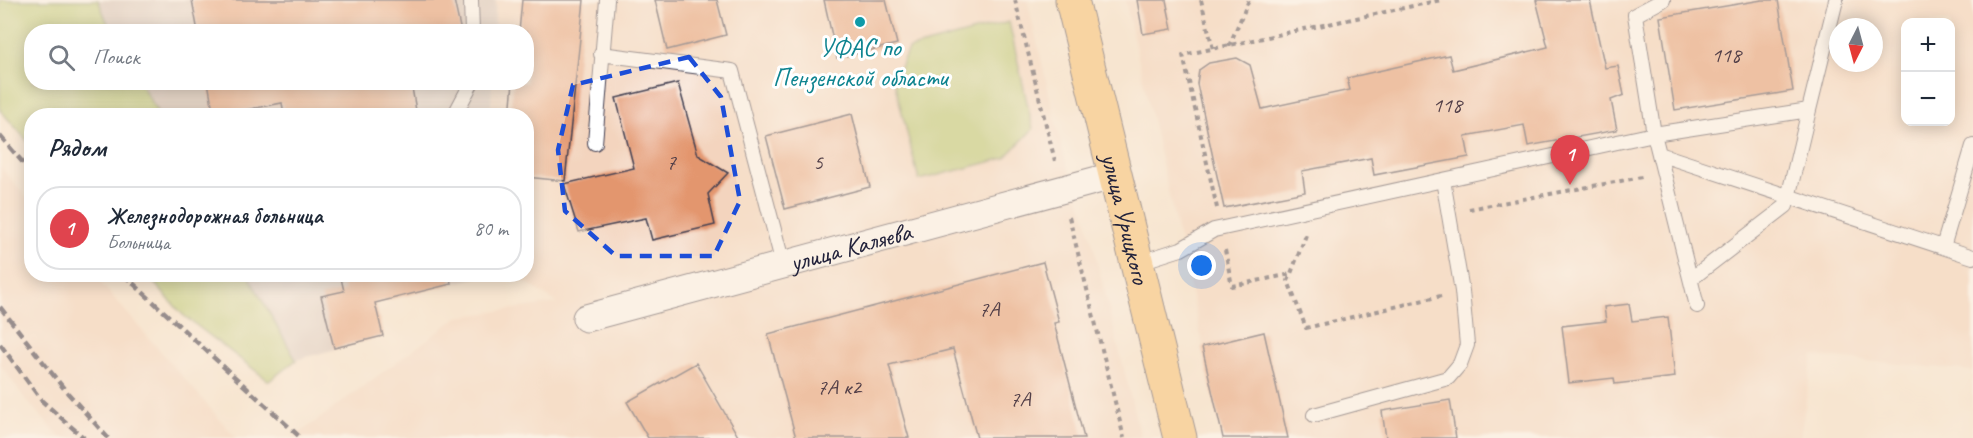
<!DOCTYPE html>
<html lang="ru">
<head>
<meta charset="utf-8">
<style>
	body { margin:0; font-family:Caveat,sans-serif; background:#f2f2f3; color:#1f2937 }
	.controls { position:absolute; right:18px; top:18px; display:grid; overflow:hidden; border-radius:12px; box-shadow:0 3px 15px #0003 }
	.controls button { width:54px; height:54px; display:grid; place-items:center; padding:0; border:0; border-bottom:2px solid #e0e1e3; background:#fff; color:#1f2937; font:30px sans-serif }
	.compass { position:absolute; left:1829px; top:18px; width:54px; height:54px; border-radius:50%; background:#fff; box-shadow:0 3px 15px #0003; rotate:186deg }
	.you { position:absolute; left:1202px; top:266px; width:21px; height:21px; margin:-15px; border:4px solid #fff; border-radius:50%; background:#1a73e8; box-shadow:0 0 0 9px #1a73e833 }
	.badge { display:grid; place-items:center; width:39px; height:39px; border-radius:50%; background:#d1495b; color:#fff; font-size:20px; font-weight:700 }
	.pin { position:absolute; translate:-50% -50px; filter:drop-shadow(0 2px 3px #0008) }
	.pin::after { content:''; position:absolute; top:32px; width:21px; height:18px; background:inherit; clip-path:polygon(0 0,100% 0,50% 100%) }
	.list { margin:0; padding:0; list-style:none }
	h2 { display:flex; justify-content:space-between; align-items:center; height:78px; margin:0; padding:0 24px; font-size:26px }
	h2 small { font-size:20px; font-weight:400; color:#747a83 }
	.list li { display:grid; grid-template-columns:39px 1fr auto; gap:18px; align-items:center; box-sizing:border-box; height:84px; margin:0 12px 12px; padding:0 12px; border:2px solid #e0e1e3; border-radius:24px }
	.list b { display:block; font-size:22px; white-space:nowrap }
	.list p { margin:0; font-size:20px; white-space:nowrap; color:#747a83 }
	.list em { font-size:20px; font-style:normal; color:#747a83 }
	.icon { flex:none; width:33px; height:33px; fill:none; stroke:currentColor; stroke-width:2; stroke-linecap:round; stroke-linejoin:round }
	.map { position:relative; flex:none; width:1973px; height:438px; overflow:hidden }
	.search { position:absolute; background:#fff; box-shadow:0 3px 15px #0003; left:24px; top:24px; width:510px; height:66px; display:flex; align-items:center; gap:15px; box-sizing:border-box; padding:0 21px; border-radius:24px; color:#747a83; font-size:22px }
	.panel { position:absolute; background:#fff; box-shadow:0 3px 15px #0003; left:24px; top:108px; width:510px; height:174px; border-radius:24px }
	.map>svg:first-child { display:block }
</style>
</head>
<body>
<div class="map">
<svg width="1973" height="438" viewBox="0 0 1973 438">
	<rect width="100%" height="100%" fill="#fff"/>
	<filter id="ink" filterUnits="userSpaceOnUse"><feTurbulence type="fractalNoise" baseFrequency=".0167" numOctaves="2"/><feDisplacementMap in="SourceGraphic" scale="12" xChannelSelector="R" yChannelSelector="G"/><feConvolveMatrix kernelMatrix="1 2 1 2 8 2 1 2 1" color-interpolation-filters="sRGB"/></filter>
	<filter id="wash" filterUnits="userSpaceOnUse"><feTurbulence type="fractalNoise" baseFrequency=".008" numOctaves="4" result="noise"/><feDisplacementMap in="SourceGraphic" scale="24" xChannelSelector="R" yChannelSelector="G"/><feGaussianBlur stdDeviation="1.35" result="paint"/><feColorMatrix in="noise" values="0 0 0 0 0 0 0 0 0 0 0 0 0 0 0 0 0 1.4 0 .05"/><feComposite in="paint" operator="in"/></filter>
	<g filter="url(#wash)">
		<rect width="100%" height="100%" fill="#f7e5d0"/>
		<path fill="#f3d4be" fill-rule="evenodd" d="M 496,0 L 1027,0 L 1064,156 L 1087,221 L 1141,438 L 293,438 L 458,317 L 557,303 L 515,275 L 526,274 L 526,116 L 491,115 L 492,83 L 526,82 L 526,32 L 494,31 Z
			M 1125,0 L 1973,0 L 1973,371 L 1813,356 L 1800,438 L 1224,438 ZM 1906,22 L 1950,22 L 1950,122 L 1906,122 ZM 1838,27 L 1874,27 L 1874,63 L 1838,63 Z
			M 0,166 L 31,202 L 32,274 L 94,275 L 236,438 L 61,438 L 25,399 L 0,364 Z"/>
		<path fill="#cfc0ba" d="M 98,0 L 496,0 L 494,32 L 111,31 Z
			M 140,83 L 492,83 L 491,115 L 159,115 Z
			M 248,275 L 487,275 L 375,303 L 383,336 L 296,360 Z"/>
		<path fill="#b3c96e" stroke="#6a7654" stroke-width="1.5" d="M 0,0 L 98,0 L 111,31 L 32,32 L 32,82 L 140,83 L 159,115 L 32,116 L 31,145 L 0,110 Z
			M 1009,22 L 1033,129 L 1005,158 L 919,180 L 894,81 L 908,49 Z
			M 147,275 L 248,275 L 296,360 L 269,381 L 183,315 Z"/>
		<g id="blocks">
			<path fill="#e3966e" d="M 192,0 L 454,0 L 461,32 L 198,32 Z
				M 522,0 L 584,0 L 565,181 L 526,177 L 526,116 L 510,116 L 513,82 L 526,82 L 526,32 L 519,32 Z
				M 655,0 L 717,0 L 726,35 L 667,50 Z
				M 824,0 L 886,0 L 897,44 L 837,58 Z
				M 1137,0 L 1166,0 L 1172,29 L 1143,34 Z
				M 1536,0 L 1590,0 L 1605,68 L 1618,66 L 1624,95 L 1611,100 L 1617,130 L 1528,146 L 1524,125 L 1465,136 L 1469,157 L 1374,175 L 1371,158 L 1302,171 L 1305,192 L 1224,208 L 1197,84 L 1199,70 L 1209,63 L 1237,58 L 1250,65 L 1262,109 L 1350,90 L 1347,78 L 1449,55 L 1453,70 L 1548,47 Z
				M 1762,0 L 1778,0 L 1793,91 L 1675,110 L 1660,17 Z
				M 208,82 L 411,82 L 417,116 L 284,116 L 282,103 L 214,116 Z
				M 678,83 L 698,155 L 728,173 L 708,194 L 715,225 L 652,240 L 646,218 L 579,232 L 564,184 L 634,168 L 616,98 Z
				M 852,114 L 870,187 L 785,209 L 766,136 Z
				M 1043,262 L 1059,322 L 1054,323 L 1084,438 L 977,438 L 953,349 L 889,365 L 909,438 L 796,438 L 768,334 Z
				M 340,274 L 450,274 L 451,284 L 375,303 L 383,336 L 334,348 L 321,296 L 344,291 Z
				M 1629,304 L 1632,321 L 1668,317 L 1675,377 L 1615,384 L 1614,378 L 1569,383 L 1562,326 L 1606,321 L 1604,307 Z
				M 1264,332 L 1288,438 L 1223,438 L 1202,347 Z
				M 696,363 L 739,438 L 648,438 L 627,402 Z
				M 1450,400 L 1456,438 L 1386,438 L 1382,411 Z"/>
		</g>
	</g>
	<g filter="url(#ink)">
		<use href="#blocks" fill-opacity="0" stroke="#423f51" stroke-width="1.5"/>
		<g fill="none" stroke-linecap="round" stroke-linejoin="round">
			<g stroke="#423f51" stroke-width="16">
				<path id="service" d="M 471,0 L 472,32
					M 1663,0 L 1635,15 L 1654,134 L 1809,110 L 1836,0
					M 601,54 L 732,71 L 783,264
					M 454,116 L 472,82
					M 595,143 L 607,0
					M 1659,154 L 1973,257
					M 1943,247 L 1973,146
					M 1137,263 L 1181,249 L 1214,230 L 1654,134 L 1697,306
					M 1691,279 L 1786,206 L 1809,110
					M 1314,415 L 1448,378 L 1460,364 L 1467,345 L 1462,291 L 1443,180"/>
			</g>
			<g stroke="#423f51" stroke-width="29">
				<g id="minor">
					<path id="s1" d="M 586,318 L 1116,175"/>
				</g>
			</g>
			<g stroke="#423f51" stroke-width="35">
				<g id="primary">
					<path id="s2" d="M 1072,0 L 1180,438"/>
				</g>
			</g>
			<path stroke="#423f51" stroke-width="4" stroke-dasharray="4.5 4.5" stroke-linecap="butt" d="M 1015,0 L 1055,161
				M 1201,0 L 1213,49
				M 1229,46 L 1249,0
				M 1217,208 L 1183,55 L 1441,0
				M 1469,209 L 1642,177
				M 1069,217 L 1124,438
				M 1306,235 L 1288,281 L 1306,328 L 1441,296
				M 1225,250 L 1232,286 L 1291,274"/>
			<use href="#service" stroke="#fff" stroke-width="14"/>
			<use href="#minor" stroke="#fff" stroke-width="27"/>
			<use href="#primary" stroke="#f8bf6c" stroke-width="33"/>
			<path stroke="#22223b" stroke-width="4.5" stroke-dasharray="9 4.5" stroke-linecap="butt" d="M 0,136 L 32,173
				M 123,274 L 301,438
				M 0,307 L 65,390 L 108,438
				M 0,344 L 42,401 L 84,438"/>
		</g>
	</g>
	<path d="M0 0H1973V438H0ZM 689,57 L 721,97 L 740,201 L 714,256 L 616,256 L 565,211 L 558,150 L 573,85 Z" fill="#f7e5d0" fill-opacity=".55" fill-rule="evenodd"/>
	<path fill="none" stroke="#1d4ed8" stroke-width="4.5" stroke-dasharray="12 8" stroke-linejoin="round" d="M 689,57 L 721,97 L 740,201 L 714,256 L 616,256 L 565,211 L 558,150 L 573,85 Z"/>
	<circle fill="#0f9aa8" stroke="#fff" stroke-width="2" cx="860" cy="22" r="6"/>
	<g text-anchor="middle" stroke-width="6" stroke-linejoin="round" paint-order="stroke">
		<g font-size="22" fill="#523f48">
			<text x="1726" y="62">118</text>
			<text x="1447" y="112">118</text>
			<text x="671" y="169">7</text>
			<text x="818" y="169">5</text>
			<text x="989" y="316">7А</text>
			<text x="839" y="394">7А к2</text>
			<text x="1020" y="406">7А</text>
		</g>
		<g font-size="26" fill="#0d838f" stroke="#fff">
			<text x="860" y="56">УФАС по<tspan x="860" dy="30">Пензенской области</tspan></text>
		</g>
		<g font-size="26" fill="#22223b" stroke="#fff">
			<text dy="9" stroke="none"><textPath href="#s2" startOffset="225">улица Урицкого</textPath></text>
			<text dy="9" stroke="none"><textPath href="#s1" startOffset="274">улица Каляева</textPath></text>
		</g>
	</g>
</svg>
<div class="controls">
<button>+</button>
<button>−</button>
</div>
<svg class="compass" viewBox="-18 -18 36 36"><path d="M0-13l5 13h-10z" fill="#e53935"/><path d="M0 13l5-13h-10z" fill="#747a83"/></svg>
<div class="you"></div>
<div class="pin badge" style="left:1570px;top:185px;background:#e0444e">1</div>
<div class="search"><svg class="icon" aria-label="search" viewBox="0 0 24 24"><circle cx="10" cy="10" r="6"/><path d="M15 15l6 6"/></svg>Поиск</div>
<section class="panel">
<h2>Рядом<small></small></h2>
<ul class="list">
<li><span class="badge" style="background:#e0444e">1</span><div><b>Железнодорожная больница</b><p>Больница</p></div><em>80 m</em></li>
</ul>
</section>
</div>
</body>
</html>
